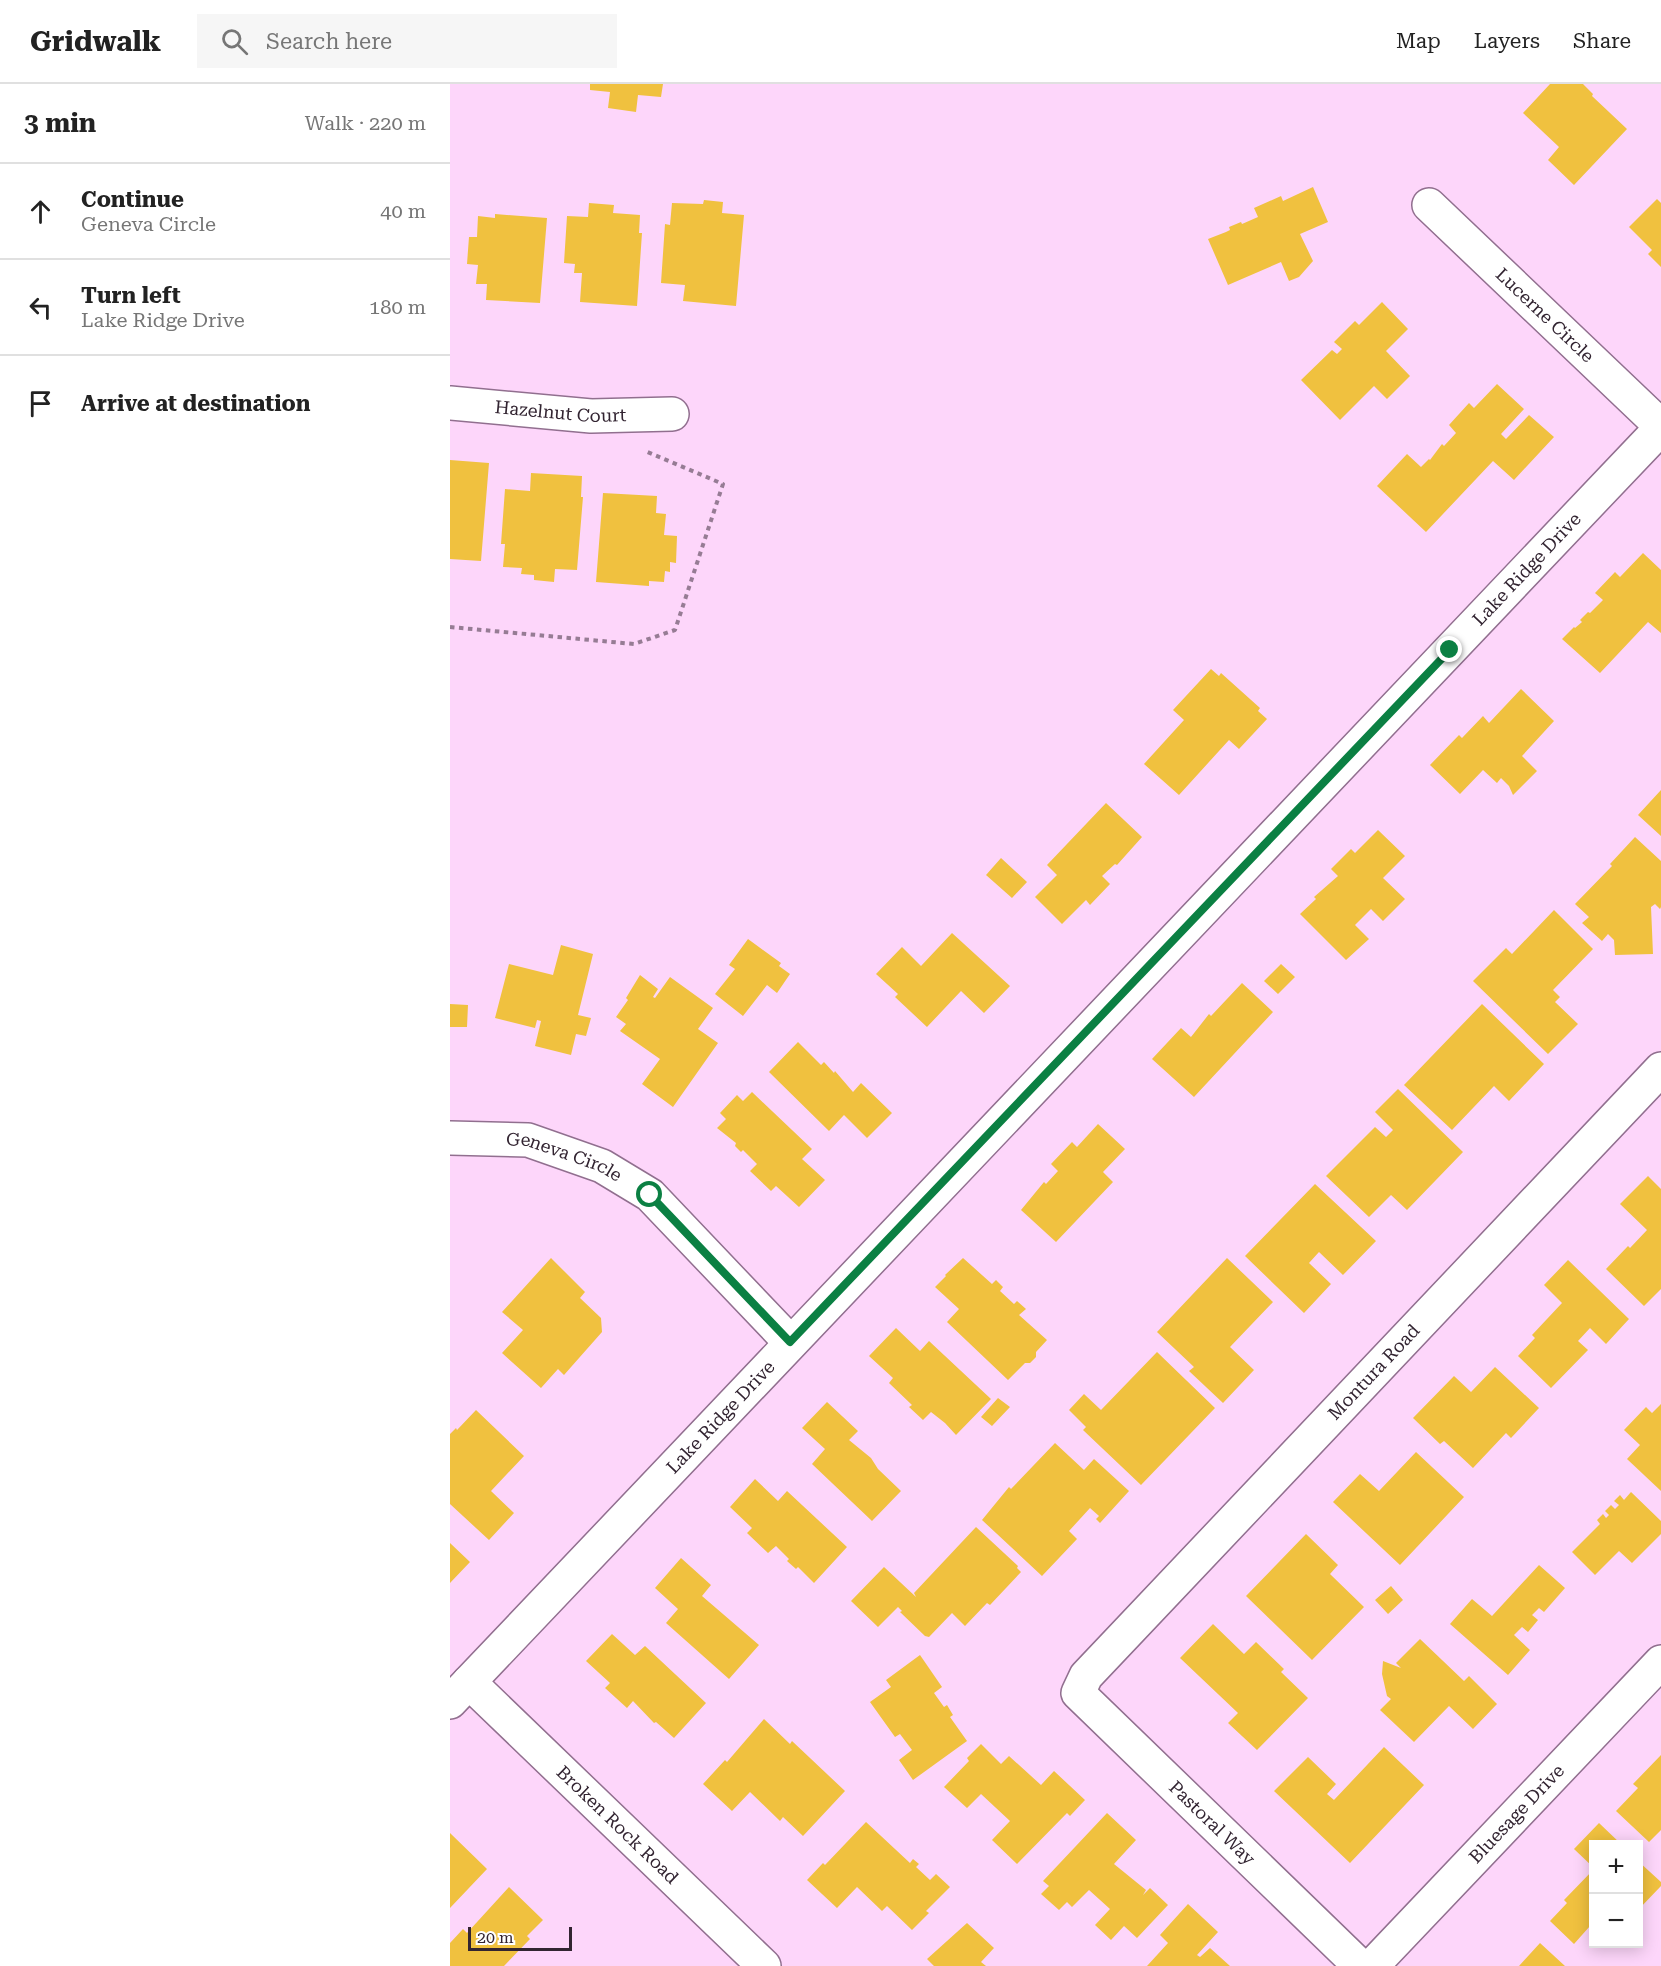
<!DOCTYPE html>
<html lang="en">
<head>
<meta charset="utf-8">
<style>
	body { margin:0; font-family:"Roboto Serif",serif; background:#f6f6f6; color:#222 }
	.controls { position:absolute; right:18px; bottom:18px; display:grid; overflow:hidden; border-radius:0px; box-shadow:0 3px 15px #0003 }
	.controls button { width:54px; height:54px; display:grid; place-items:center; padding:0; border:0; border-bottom:2px solid #e0e0e0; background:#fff; color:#222; font:30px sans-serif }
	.scale { position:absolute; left:18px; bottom:15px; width:104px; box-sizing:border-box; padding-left:6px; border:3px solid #322431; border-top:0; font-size:16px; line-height:21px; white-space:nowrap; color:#322431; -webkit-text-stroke:4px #fff; paint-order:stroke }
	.stop { position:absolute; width:18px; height:18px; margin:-14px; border:4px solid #0b8043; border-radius:50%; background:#fff }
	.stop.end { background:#0b8043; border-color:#fff; box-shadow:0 2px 6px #0008 }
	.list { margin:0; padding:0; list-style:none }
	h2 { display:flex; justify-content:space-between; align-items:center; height:78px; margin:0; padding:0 24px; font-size:26px }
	h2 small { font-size:20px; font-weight:400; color:#767676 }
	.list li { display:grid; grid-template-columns:39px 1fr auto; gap:18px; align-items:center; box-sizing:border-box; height:96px; padding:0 24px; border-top:2px solid #e0e0e0 }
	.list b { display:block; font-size:22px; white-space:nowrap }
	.list p { margin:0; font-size:20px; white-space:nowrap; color:#767676 }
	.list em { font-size:20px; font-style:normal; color:#767676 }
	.icon { flex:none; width:33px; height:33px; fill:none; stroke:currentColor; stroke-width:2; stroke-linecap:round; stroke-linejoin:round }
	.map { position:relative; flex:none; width:1211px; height:1882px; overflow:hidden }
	header { display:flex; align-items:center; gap:36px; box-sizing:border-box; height:84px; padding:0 30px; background:#fff; border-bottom:2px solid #e0e0e0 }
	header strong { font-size:28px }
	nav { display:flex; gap:33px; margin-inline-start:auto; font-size:21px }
	.search { width:420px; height:54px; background:#f6f6f6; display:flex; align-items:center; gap:15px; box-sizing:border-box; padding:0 21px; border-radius:0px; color:#767676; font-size:22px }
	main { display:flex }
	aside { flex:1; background:#fff }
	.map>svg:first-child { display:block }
</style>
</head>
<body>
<header>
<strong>Gridwalk</strong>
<div class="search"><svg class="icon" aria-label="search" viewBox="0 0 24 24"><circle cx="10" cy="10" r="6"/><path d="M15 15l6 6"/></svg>Search here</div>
<nav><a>Map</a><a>Layers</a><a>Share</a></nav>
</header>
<main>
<aside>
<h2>3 min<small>Walk · 220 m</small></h2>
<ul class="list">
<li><svg class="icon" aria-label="ahead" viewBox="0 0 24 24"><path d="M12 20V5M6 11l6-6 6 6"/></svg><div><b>Continue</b><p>Geneva Circle</p></div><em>40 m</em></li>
<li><svg class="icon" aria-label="left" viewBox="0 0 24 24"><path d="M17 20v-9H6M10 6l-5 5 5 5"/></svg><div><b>Turn left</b><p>Lake Ridge Drive</p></div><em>180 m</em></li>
<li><svg class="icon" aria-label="arrive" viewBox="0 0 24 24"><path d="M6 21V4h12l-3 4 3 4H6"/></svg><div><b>Arrive at destination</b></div></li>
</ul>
</aside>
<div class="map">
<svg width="1211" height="1882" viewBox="0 0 1211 1882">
	<rect width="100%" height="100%" fill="#fdd6fa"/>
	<path fill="#f0c13f" d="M 140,0 L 213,0 L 211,13 L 188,11 L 186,28 L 158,24 L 160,8 L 140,6 Z
		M 1100,0 L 1133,0 L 1143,10 L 1142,12 L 1177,45 L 1124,101 L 1098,76 L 1109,63 L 1073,29 Z
		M 863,103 L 878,138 L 850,150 L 863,177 L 849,193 L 839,197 L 831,178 L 778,201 L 758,155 L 776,148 L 780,146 L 779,143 L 791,138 L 792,140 L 808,133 L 804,124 L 831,112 L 833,117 Z
		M 1207,115 L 1211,119 L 1211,183 L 1198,170 L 1202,166 L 1179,143 Z
		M 254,116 L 273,118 L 272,129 L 294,131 L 286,222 L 233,217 L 235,201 L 211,199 L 215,140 L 220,141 L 222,119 L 253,120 Z
		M 139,119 L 164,121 L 163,129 L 190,131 L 189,149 L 192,149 L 187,222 L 130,218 L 132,189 L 124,189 L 125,180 L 114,179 L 117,132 L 138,133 Z
		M 45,130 L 97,134 L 90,219 L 36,216 L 37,200 L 26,200 L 28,181 L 17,180 L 19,153 L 27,153 L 28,132 L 45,134 Z
		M 932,218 L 958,245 L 936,267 L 960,292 L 937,315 L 924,302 L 890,336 L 851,296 L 882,266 L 887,270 L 892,265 L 884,258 L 905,237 L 909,241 Z
		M 1047,300 L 1074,325 L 1051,350 L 1056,355 L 1079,331 L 1104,353 L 1064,396 L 1043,377 L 976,448 L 927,402 L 957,370 L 971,383 L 979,375 L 980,376 L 992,360 L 994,362 L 1006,349 L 999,341 L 1019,319 L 1024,324 Z
		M 0,376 L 39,379 L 31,477 L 0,475 Z
		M 81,389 L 132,392 L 131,413 L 133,413 L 127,486 L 105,485 L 104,498 L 84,496 L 84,491 L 71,490 L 72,484 L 53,483 L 55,460 L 51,460 L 55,405 L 80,407 Z
		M 153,409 L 207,412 L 206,429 L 216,430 L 214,451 L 227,452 L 226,479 L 220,478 L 220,488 L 215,487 L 214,498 L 199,497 L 199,502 L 146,498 Z
		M 1193,469 L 1211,486 L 1211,549 L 1198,538 L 1150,589 L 1112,555 L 1124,543 L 1125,544 L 1132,538 L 1130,536 L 1138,528 L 1140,529 L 1153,516 L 1145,509 L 1165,488 L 1170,493 Z
		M 761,585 L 769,592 L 771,589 L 810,624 L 808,627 L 817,635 L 789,665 L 779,656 L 729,711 L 694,680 L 734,636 L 723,626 Z
		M 1071,605 L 1104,637 L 1072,672 L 1087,687 L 1063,711 L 1059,702 L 1051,694 L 1047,699 L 1033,686 L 1010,710 L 980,681 L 1009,651 L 1012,654 L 1033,632 L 1039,639 Z
		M 1211,706 L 1211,752 L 1188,731 Z
		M 656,719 L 692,753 L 667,781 L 665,780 L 652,792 L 660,800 L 640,821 L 636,816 L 612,840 L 585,813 L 607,791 L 597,781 Z
		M 928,746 L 955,772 L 933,794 L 955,815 L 933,837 L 921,825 L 905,841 L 919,855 L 896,876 L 850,830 L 866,815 L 864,813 L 888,792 L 881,785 L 901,765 L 905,769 Z
		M 1185,753 L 1211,777 L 1211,823 L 1210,825 L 1205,820 L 1201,823 L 1203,870 L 1165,871 L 1164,856 L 1158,850 L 1152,857 L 1132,839 L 1139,833 L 1125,820 L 1162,782 L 1160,780 Z
		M 551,774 L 577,798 L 562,814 L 536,791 Z
		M 1104,826 L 1143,865 L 1103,906 L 1110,913 L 1105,918 L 1128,940 L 1098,970 L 1023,897 L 1056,864 L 1062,870 Z
		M 502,849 L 560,902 L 534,929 L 511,907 L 477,943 L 445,913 L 448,910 L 426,890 L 452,863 L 471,882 Z
		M 298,855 L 331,879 L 329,882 L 340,890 L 327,909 L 317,901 L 293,932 L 265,910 L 285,885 L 279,881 Z
		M 111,861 L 143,870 L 128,931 L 141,934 L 136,952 L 126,950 L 121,971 L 85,962 L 91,937 L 87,936 L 85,944 L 45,934 L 59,880 L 103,891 Z
		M 831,880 L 845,893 L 828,910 L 814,897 Z
		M 190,891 L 208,905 L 203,913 L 205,914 L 220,893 L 263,924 L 248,945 L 268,959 L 223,1023 L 192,1000 L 210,975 L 170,947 L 176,940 L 166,933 L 178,916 L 176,914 Z
		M 792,899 L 823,928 L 744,1013 L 702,975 L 731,944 L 741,953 L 759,930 L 761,932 Z
		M 0,920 L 18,921 L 17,943 L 0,943 Z
		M 1032,920 L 1094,980 L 1059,1017 L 1044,1002 L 1002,1046 L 954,1001 Z
		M 348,958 L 371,981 L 374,978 L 384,989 L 385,987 L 403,1008 L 411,999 L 442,1029 L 417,1054 L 394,1031 L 379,1047 L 319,988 Z
		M 948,1005 L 1013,1068 L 957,1126 L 941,1111 L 919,1133 L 876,1092 L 925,1043 L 936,1053 L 943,1046 L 925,1028 Z
		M 302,1008 L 362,1065 L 352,1075 L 375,1096 L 349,1123 L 326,1102 L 321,1107 L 300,1087 L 307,1080 L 293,1066 L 291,1068 L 285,1062 L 286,1059 L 267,1044 L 276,1035 L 270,1029 L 287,1011 L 293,1017 Z
		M 648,1040 L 675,1065 L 653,1088 L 663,1098 L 606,1158 L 571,1126 L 594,1098 L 596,1100 L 608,1087 L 601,1080 L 622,1058 L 627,1063 Z
		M 1198,1092 L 1211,1105 L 1211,1205 L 1194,1222 L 1156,1185 L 1178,1162 L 1180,1164 L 1197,1146 L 1170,1120 Z
		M 865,1100 L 926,1157 L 893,1191 L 869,1168 L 859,1179 L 881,1200 L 854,1229 L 795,1172 Z
		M 101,1174 L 135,1208 L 130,1214 L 151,1234 L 152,1248 L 114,1291 L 108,1285 L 91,1304 L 52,1269 L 73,1246 L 52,1228 Z
		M 513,1174 L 542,1200 L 546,1196 L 553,1203 L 550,1207 L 564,1220 L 567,1217 L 576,1225 L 569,1231 L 597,1256 L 586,1268 L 586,1273 L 580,1279 L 575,1279 L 558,1296 L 497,1238 L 509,1225 L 485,1203 L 496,1192 L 495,1191 Z
		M 777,1174 L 823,1218 L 780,1263 L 804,1286 L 773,1319 L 739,1287 L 744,1283 L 707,1248 Z
		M 1118,1176 L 1179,1235 L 1156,1260 L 1140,1244 L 1128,1257 L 1138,1266 L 1101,1304 L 1068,1272 L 1085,1254 L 1082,1251 L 1112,1219 L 1094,1201 Z
		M 446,1244 L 470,1267 L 479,1257 L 541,1315 L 506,1351 L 495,1339 L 481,1328 L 473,1336 L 459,1323 L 462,1321 L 439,1299 L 443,1294 L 419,1272 Z
		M 707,1268 L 765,1324 L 691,1401 L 633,1346 L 636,1343 L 619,1326 L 634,1310 L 651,1326 Z
		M 1045,1283 L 1089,1324 L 1061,1354 L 1056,1349 L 1023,1384 L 994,1357 L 990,1360 L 963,1334 L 1004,1292 L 1021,1308 Z
		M 548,1314 L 560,1323 L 542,1342 L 531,1333 Z
		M 377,1318 L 408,1347 L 399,1356 L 421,1374 L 428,1385 L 451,1407 L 422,1437 L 362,1380 L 375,1365 L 352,1344 Z
		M 1211,1320 L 1211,1407 L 1177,1375 L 1190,1361 L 1174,1346 L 1196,1323 L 1202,1329 Z
		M 26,1326 L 74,1372 L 41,1407 L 64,1429 L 39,1456 L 0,1420 L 0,1350 L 6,1344 L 7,1346 Z
		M 605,1359 L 634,1386 L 644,1375 L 679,1407 L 650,1439 L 646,1435 L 649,1432 L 640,1424 L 619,1447 L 627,1455 L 592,1492 L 532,1436 L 559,1403 L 561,1405 Z
		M 966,1368 L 1014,1413 L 950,1481 L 883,1418 L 910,1390 L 929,1407 Z
		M 305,1395 L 328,1417 L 337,1407 L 397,1463 L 364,1499 L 348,1483 L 346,1485 L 337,1477 L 339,1475 L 326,1462 L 318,1469 L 297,1449 L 302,1444 L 280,1423 Z
		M 1181,1408 L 1211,1437 L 1211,1450 L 1182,1479 L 1169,1467 L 1145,1491 L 1122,1468 L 1150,1440 L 1147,1436 L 1153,1430 L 1156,1434 L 1159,1431 L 1155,1427 L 1161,1421 L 1165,1425 L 1169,1421 L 1164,1417 L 1170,1411 L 1174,1416 Z
		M 526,1443 L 568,1482 L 567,1484 L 571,1488 L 540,1521 L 537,1519 L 515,1542 L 502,1529 L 479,1553 L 475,1552 L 450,1528 L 452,1527 L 448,1523 L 428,1543 L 401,1517 L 434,1483 L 466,1513 L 464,1509 Z
		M 856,1450 L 888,1481 L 880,1490 L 914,1523 L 862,1576 L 796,1512 Z
		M 0,1459 L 20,1478 L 0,1499 Z
		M 231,1474 L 261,1501 L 252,1512 L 309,1561 L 279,1595 L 216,1539 L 228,1525 L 205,1504 Z
		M 1089,1481 L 1115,1504 L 1094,1528 L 1089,1524 L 1082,1531 L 1088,1536 L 1078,1548 L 1072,1543 L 1064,1551 L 1080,1566 L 1058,1591 L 1000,1540 L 1022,1515 L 1042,1532 Z
		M 941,1502 L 953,1516 L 938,1530 L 925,1516 Z
		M 763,1540 L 794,1570 L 806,1558 L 834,1585 L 831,1588 L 858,1614 L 807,1666 L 778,1639 L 788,1629 L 730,1574 Z
		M 162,1550 L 185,1571 L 195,1562 L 256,1619 L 224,1654 L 206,1638 L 204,1639 L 183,1617 L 177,1624 L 155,1604 L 160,1599 L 136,1577 Z
		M 970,1555 L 1014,1597 L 1019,1592 L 1047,1620 L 1023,1645 L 999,1622 L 964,1658 L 930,1626 L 941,1615 L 937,1612 L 932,1590 L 933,1577 L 951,1584 L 946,1579 Z
		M 470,1571 L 492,1603 L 484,1609 L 494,1623 L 497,1621 L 503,1631 L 500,1633 L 517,1657 L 463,1696 L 449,1676 L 462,1666 L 450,1650 L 445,1653 L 420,1618 L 441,1603 L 436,1596 Z
		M 314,1635 L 340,1660 L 342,1657 L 395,1707 L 353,1752 L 333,1733 L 330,1737 L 300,1708 L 282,1727 L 253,1700 L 275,1676 L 277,1678 Z
		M 531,1660 L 551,1680 L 559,1672 L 591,1701 L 604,1687 L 635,1716 L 620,1732 L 617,1729 L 567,1780 L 542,1756 L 560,1737 L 531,1710 L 517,1724 L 494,1703 L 519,1677 L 517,1674 Z
		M 934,1663 L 974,1701 L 900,1779 L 824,1707 L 858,1673 L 886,1700 L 877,1710 L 884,1716 Z
		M 1211,1671 L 1211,1746 L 1199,1758 L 1166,1727 L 1188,1704 L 1183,1700 Z
		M 657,1729 L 686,1756 L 664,1780 L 696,1806 L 693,1811 L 700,1804 L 718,1821 L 687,1854 L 674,1842 L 661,1856 L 645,1841 L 660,1825 L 639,1806 L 622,1823 L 617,1818 L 609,1826 L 591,1810 L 599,1802 L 593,1797 Z
		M 416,1738 L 460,1779 L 463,1775 L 469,1780 L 466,1783 L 480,1796 L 486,1790 L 500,1803 L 476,1827 L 479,1829 L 462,1846 L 437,1822 L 432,1827 L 407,1803 L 387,1824 L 357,1796 L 373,1779 L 375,1781 Z
		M 1149,1739 L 1171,1760 L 1144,1760 L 1144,1784 L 1124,1765 Z
		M 0,1749 L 37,1785 L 0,1824 Z
		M 1188,1777 L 1211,1798 L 1211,1802 L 1188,1826 Z
		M 1144,1785 L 1144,1846 L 1140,1842 L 1124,1860 L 1100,1837 L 1117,1819 L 1114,1816 Z
		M 59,1803 L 93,1836 L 77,1852 L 80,1855 L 54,1882 L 0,1882 L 0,1859 L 13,1845 L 17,1849 Z
		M 738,1820 L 768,1848 L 747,1871 L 750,1873 L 760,1864 L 780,1882 L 697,1882 L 718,1859 L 710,1851 Z
		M 517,1839 L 544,1864 L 531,1878 L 536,1882 L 484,1882 L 477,1875 Z
		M 1090,1859 L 1115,1882 L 1069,1882 Z"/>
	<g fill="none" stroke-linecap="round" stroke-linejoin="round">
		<g stroke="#916f8f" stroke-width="36">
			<g id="minor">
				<path id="s1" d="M 979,121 L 1211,342"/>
				<path id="s2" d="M 0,319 L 141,332 L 222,330"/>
				<path id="s3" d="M 0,1054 L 78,1056 L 152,1082 L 200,1111 L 340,1258"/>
				<path id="s4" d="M 19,1598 L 314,1882"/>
				<path id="s5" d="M 0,1618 L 1211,344"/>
				<path id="s6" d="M 910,1882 L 628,1609 L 636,1592 L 1211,985"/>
				<path id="s7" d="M 922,1882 L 1211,1578"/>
			</g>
		</g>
		<path stroke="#967c94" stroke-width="4" stroke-dasharray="4.5 4.5" stroke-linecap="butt" d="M 0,543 L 184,560 L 225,546 L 273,400 L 195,367"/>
		<use href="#minor" stroke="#fff" stroke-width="33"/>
	</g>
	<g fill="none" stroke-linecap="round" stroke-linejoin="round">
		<path stroke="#0b8043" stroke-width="8" d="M 200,1111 L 340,1258 L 1000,566"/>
	</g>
	<g text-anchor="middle" stroke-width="6" stroke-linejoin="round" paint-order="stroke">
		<g font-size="18" fill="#322431" stroke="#fff">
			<text dy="6" stroke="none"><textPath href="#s1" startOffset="160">Lucerne Circle</textPath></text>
			<text dy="6" stroke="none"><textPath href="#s2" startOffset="111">Hazelnut Court</textPath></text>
			<text dy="6" stroke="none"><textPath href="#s5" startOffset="1563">Lake Ridge Drive</textPath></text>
			<text dy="6" stroke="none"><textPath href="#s3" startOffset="117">Geneva Circle</textPath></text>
			<text dy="6" stroke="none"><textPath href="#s6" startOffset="830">Montura Road</textPath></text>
			<text dy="6" stroke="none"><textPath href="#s5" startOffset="393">Lake Ridge Drive</textPath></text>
			<text dy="6" stroke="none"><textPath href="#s7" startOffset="210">Bluesage Drive</textPath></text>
			<text transform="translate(762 1739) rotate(44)" y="6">Pastoral Way</text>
			<text dy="6" stroke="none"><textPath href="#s4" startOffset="206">Broken Rock Road</textPath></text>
		</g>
	</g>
</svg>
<div class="controls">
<button>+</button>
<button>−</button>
</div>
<div class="scale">20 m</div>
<div class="stop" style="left:200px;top:1111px"></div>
<div class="stop end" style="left:1000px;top:566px"></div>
</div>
</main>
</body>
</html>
